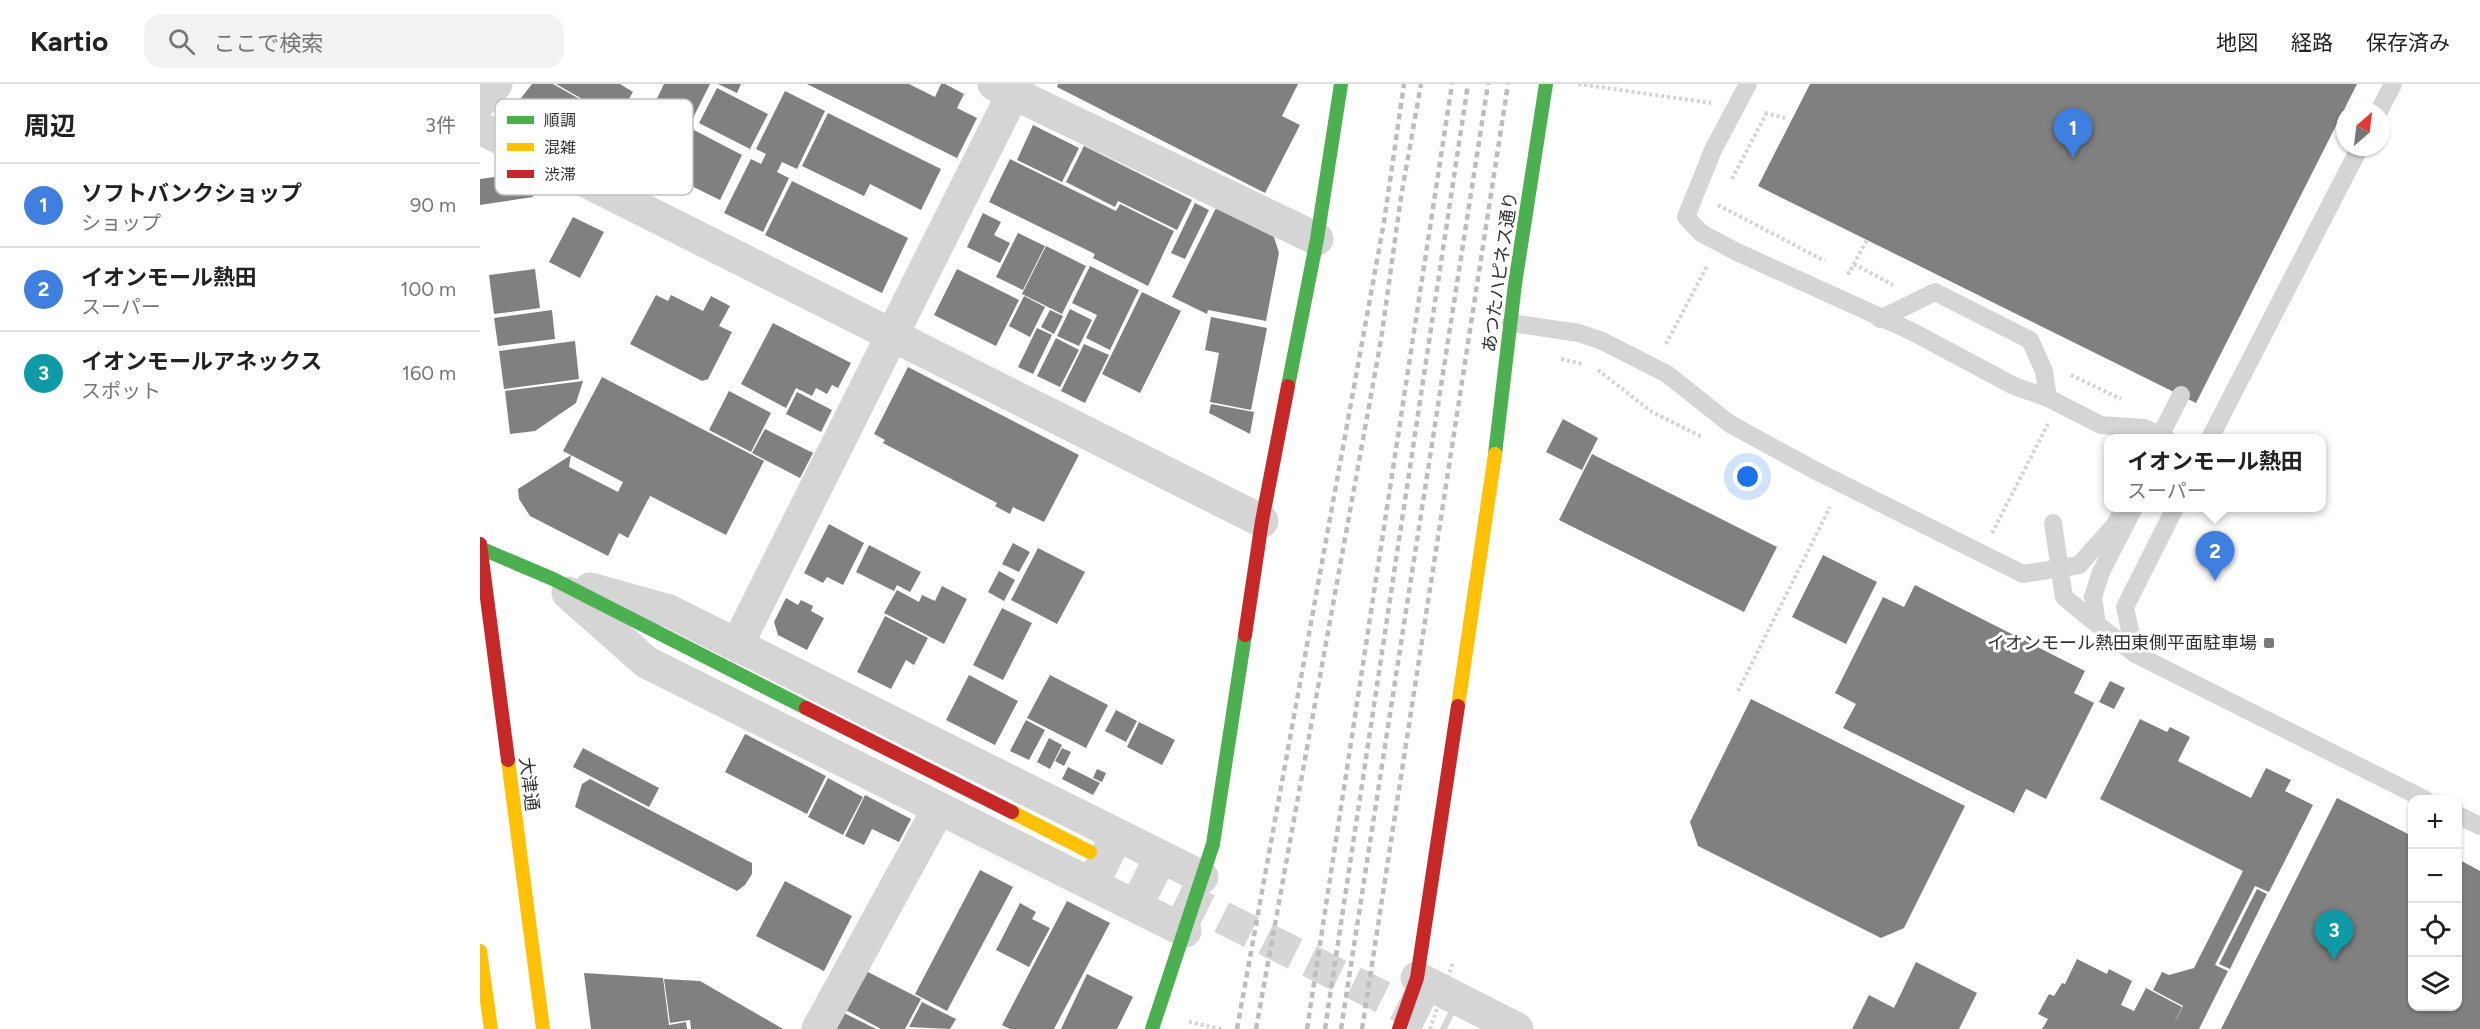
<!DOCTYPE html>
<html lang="ja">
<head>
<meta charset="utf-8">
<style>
	body { margin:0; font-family:Figtree,"Noto Sans JP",sans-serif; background:#f2f2f2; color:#222 }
	.controls { position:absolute; right:18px; bottom:18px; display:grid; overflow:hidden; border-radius:12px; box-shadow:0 2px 4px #0004 }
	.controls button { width:54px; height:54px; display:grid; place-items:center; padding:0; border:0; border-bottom:2px solid #e0e0e0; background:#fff; color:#222; font:30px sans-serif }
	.compass { position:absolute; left:1856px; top:18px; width:54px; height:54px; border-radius:50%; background:#fff; box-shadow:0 2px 4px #0004; rotate:28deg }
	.you { position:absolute; left:1268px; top:393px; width:21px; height:21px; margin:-15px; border:4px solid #fff; border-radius:50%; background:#1a73e8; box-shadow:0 0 0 9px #1a73e833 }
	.badge { display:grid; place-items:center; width:39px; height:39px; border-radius:50%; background:#797979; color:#fff; font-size:20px; font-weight:700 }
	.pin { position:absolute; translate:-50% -50px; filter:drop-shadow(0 2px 3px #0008) }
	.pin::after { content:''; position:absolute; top:32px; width:21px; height:18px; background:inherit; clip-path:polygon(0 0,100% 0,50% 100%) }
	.popup { position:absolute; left:1624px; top:350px; width:222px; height:78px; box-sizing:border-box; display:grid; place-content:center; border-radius:12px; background:#fff; filter:drop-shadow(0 2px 4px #0005); font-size:20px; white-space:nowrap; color:#767676 }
	.popup b { font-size:22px; color:#222 }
	.popup::after { content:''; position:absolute; left:50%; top:100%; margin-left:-12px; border:12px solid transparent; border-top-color:#fff }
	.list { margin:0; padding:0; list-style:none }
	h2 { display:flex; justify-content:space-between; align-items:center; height:78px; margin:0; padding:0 24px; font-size:26px }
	h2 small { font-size:20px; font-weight:400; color:#767676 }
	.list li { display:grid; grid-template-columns:39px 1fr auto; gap:18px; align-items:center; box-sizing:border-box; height:84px; padding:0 24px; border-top:2px solid #e0e0e0 }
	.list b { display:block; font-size:22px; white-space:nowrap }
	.list p { margin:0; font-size:20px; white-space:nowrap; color:#767676 }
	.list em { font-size:20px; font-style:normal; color:#767676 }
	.icon { flex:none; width:33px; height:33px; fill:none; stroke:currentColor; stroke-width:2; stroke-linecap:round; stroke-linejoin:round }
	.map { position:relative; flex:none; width:2000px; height:945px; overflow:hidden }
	header { display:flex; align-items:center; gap:36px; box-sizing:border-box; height:84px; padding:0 30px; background:#fff; border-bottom:2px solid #e0e0e0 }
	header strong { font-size:28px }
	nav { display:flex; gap:33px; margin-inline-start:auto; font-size:21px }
	.search { width:420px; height:54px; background:#f2f2f2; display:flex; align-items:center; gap:15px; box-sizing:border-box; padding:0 21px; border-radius:18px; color:#767676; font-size:22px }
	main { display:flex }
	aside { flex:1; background:#fff }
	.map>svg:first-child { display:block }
</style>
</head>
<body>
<header>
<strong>Kartio</strong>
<div class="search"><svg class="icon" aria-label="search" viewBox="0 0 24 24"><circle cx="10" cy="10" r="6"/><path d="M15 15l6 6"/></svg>ここで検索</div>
<nav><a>地図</a><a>経路</a><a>保存済み</a></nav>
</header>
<main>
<aside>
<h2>周辺<small>3件</small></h2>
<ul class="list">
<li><span class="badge" style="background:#3f7fe0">1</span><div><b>ソフトバンクショップ</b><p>ショップ</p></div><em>90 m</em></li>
<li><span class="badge" style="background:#3f7fe0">2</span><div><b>イオンモール熱田</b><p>スーパー</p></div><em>100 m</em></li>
<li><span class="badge" style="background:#0f9aa8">3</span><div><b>イオンモールアネックス</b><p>スポット</p></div><em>160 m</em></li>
</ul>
</aside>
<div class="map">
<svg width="2000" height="945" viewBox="0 0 2000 945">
	<rect width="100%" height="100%" fill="#fff"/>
	<path fill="#808080" d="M 52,0 L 73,0 L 137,36 L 116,73 L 38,28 L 38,18 Z
		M 76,0 L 140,0 L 153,8 L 137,35 Z
		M 184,0 L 230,0 L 179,102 L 143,84 Z
		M 238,0 L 261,0 L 257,9 Z
		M 327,0 L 429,0 L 455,13 L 461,0 L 465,0 L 484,10 L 477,24 L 497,34 L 477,74 Z
		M 578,0 L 818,0 L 802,32 L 820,41 L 785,109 L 577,3 Z
		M 1330,0 L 1877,0 L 1716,319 L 1278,102 Z
		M 237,4 L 288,30 L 270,65 L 219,39 Z
		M 305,7 L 345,27 L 317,85 L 302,78 L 297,88 L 309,94 L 283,148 L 244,129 L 271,75 L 281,80 L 286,70 L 276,65 Z
		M 348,29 L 461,85 L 441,126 L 390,100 L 384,112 L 322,82 Z
		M 553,41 L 599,64 L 582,98 L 537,76 Z
		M 214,46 L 262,71 L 240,116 L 191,92 Z
		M 604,62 L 712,116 L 697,146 L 638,117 L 635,123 L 586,98 Z
		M 530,75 L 636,127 L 640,120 L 694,147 L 668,202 L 613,174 L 615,170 L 509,118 Z
		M 50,88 L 53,113 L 0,121 L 0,95 Z
		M 312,97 L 428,154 L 402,209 L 285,151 Z
		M 715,119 L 729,126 L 705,175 L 691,169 Z
		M 736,124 L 794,153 L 799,169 L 786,237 L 728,226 L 727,230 L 692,213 Z
		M 503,129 L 521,138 L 514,151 L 530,159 L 520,179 L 487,163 Z
		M 93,133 L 124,148 L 100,194 L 69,178 Z
		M 538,149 L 565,162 L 543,206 L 516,193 Z
		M 566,162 L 606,182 L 582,230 L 542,210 Z
		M 610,182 L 659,206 L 630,266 L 606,254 L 617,231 L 592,219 Z
		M 55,185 L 60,224 L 14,230 L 9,191 Z
		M 477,185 L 539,216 L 516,262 L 454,231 Z
		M 662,208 L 701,227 L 660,309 L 622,290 Z
		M 176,211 L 188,217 L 191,211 L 223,227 L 231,212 L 250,222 L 239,242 L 252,248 L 228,295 L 222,297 L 150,260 Z
		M 544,212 L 565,223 L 550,253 L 529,242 Z
		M 590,225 L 612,236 L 599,262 L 577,252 Z
		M 72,226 L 75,255 L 18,262 L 14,234 Z
		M 570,226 L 583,232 L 574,250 L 561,243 Z
		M 731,233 L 787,244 L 771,326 L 730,318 L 739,269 L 725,266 Z
		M 293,239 L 371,279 L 358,304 L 352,301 L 347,310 L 336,304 L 332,312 L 316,304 L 306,324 L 261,300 Z
		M 557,244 L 572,251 L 553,290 L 538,283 Z
		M 576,254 L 599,266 L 580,303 L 557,292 Z
		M 95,257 L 99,295 L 24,305 L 19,267 Z
		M 604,260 L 629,271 L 605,319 L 581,307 Z
		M 428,283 L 599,371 L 564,438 L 533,423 L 530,430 L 515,422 L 517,419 L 403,359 L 405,356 L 394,350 Z
		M 122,293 L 284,377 L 246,451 L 145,399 L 170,412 L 148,454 L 139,449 L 128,472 L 50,432 L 39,415 L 38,405 L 91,371 L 89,383 L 138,408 L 143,398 L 83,367 Z
		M 103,297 L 96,319 L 55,347 L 30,350 L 25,307 Z
		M 249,307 L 291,329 L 271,368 L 229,346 Z
		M 317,308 L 352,326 L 341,348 L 306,330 Z
		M 731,320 L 774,328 L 770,350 L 729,329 Z
		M 1083,335 L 1118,354 L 1102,386 L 1066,368 Z
		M 285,345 L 333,369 L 320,394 L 272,369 Z
		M 1112,370 L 1297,463 L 1264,528 L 1079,436 Z
		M 349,440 L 384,459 L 363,501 L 347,493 L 343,499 L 324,489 Z
		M 533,459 L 550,468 L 539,488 L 522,480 Z
		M 389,461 L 441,488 L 430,508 L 417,501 L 414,507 L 376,488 Z
		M 558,464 L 605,488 L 577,540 L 531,516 Z
		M 1343,471 L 1397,498 L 1366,560 L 1312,533 Z
		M 519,487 L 535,496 L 524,517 L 508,508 Z
		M 1435,501 L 1605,587 L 1594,609 L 1614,619 L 1566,715 L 1546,705 L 1534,729 L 1363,644 L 1376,620 L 1355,609 L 1403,513 L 1424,523 Z
		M 462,502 L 487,515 L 464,560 L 404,529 L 417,506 L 439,518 L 442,511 L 455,517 Z
		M 306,514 L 318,521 L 321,516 L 333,522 L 331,527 L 344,534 L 327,566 L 298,551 L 294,538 Z
		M 522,524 L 552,539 L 523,596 L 493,581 Z
		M 405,532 L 448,554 L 434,581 L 426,576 L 411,605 L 377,588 Z
		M 489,591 L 538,617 L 515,661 L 466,636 Z
		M 570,591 L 628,621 L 606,664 L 547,634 Z
		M 1630,597 L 1645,604 L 1634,625 L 1619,618 Z
		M 1271,615 L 1485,722 L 1424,844 L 1401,854 L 1218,762 L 1210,738 Z
		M 636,626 L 657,637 L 646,658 L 625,647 Z
		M 1660,635 L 1687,648 L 1690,643 L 1710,653 L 1698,677 L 1771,714 L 1786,684 L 1811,696 L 1805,707 L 1833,721 L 1789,808 L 1775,802 L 1735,881 L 1748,887 L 1719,945 L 1562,945 L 1568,935 L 1558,930 L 1569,910 L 1574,912 L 1582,899 L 1585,900 L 1597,875 L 1627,890 L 1629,885 L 1652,897 L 1641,921 L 1654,927 L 1666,904 L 1702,923 L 1693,942 L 1703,922 L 1673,906 L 1682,888 L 1689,891 L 1714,884 L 1763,787 L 1620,715 Z
		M 546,636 L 565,646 L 549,676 L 530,667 Z
		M 659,638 L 695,656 L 682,681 L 647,663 Z
		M 265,650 L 346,692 L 327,730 L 245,688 Z
		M 569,654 L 582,661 L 570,685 L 557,678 Z
		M 103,664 L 179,704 L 169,723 L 93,683 Z
		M 582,664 L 591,668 L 584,682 L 575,677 Z
		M 588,683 L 620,699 L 613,711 L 582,695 Z
		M 617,685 L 626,689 L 622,698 L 613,694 Z
		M 348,694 L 383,713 L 363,751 L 328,733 Z
		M 110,695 L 272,779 L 272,790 L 265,801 L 257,807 L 95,723 L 102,700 Z
		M 385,711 L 431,735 L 419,758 L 392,745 L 384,761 L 365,752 Z
		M 1857,714 L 1932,752 L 1932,922 L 1978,922 L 1978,775 L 2000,787 L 2000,945 L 1741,945 Z
		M 500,786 L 533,803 L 467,927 L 435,910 Z
		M 305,797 L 372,832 L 344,887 L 276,852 Z
		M 1777,805 L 1787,810 L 1750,885 L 1739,880 Z
		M 587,817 L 630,839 L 574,945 L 530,945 L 522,941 Z
		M 540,819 L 556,828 L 552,835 L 570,844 L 549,883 L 516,866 Z
		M 1436,878 L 1497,909 L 1479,945 L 1372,945 L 1389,911 L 1414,924 Z
		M 386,887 L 441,915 L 425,945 L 401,945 L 366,926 Z
		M 104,889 L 183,894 L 189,941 L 206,938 L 207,945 L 111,945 Z
		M 607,890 L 653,913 L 637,945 L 581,945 Z
		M 184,895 L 220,897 L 303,945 L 211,945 L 210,936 L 190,939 Z
		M 442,918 L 476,935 L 470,945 L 429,943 Z
		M 364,929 L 396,945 L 355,945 Z"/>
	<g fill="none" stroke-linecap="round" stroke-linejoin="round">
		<path stroke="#d6d6d6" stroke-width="33" stroke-dasharray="33 16" stroke-linecap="butt" d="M 610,768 L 967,945"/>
		<path stroke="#d4d4d4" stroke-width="4" stroke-dasharray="3 3" stroke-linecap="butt" d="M 1098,0 L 1231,19
			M 1285,29 L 1305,34
			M 1252,95 L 1286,30
			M 1238,121 L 1345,177
			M 1374,180 L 1413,201
			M 1367,188 L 1369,189 L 1387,156
			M 1186,260 L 1227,182
			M 1081,275 L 1103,280
			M 1118,286 L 1172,328 L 1222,353
			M 1591,291 L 1641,315
			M 1512,449 L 1568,340
			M 1258,607 L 1350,423
			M 709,938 L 741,945"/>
		<path stroke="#d5d5d5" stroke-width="18" d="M 1268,0 L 1233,66 L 1206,133 L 1221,149 L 1257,168 L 1431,247 L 1534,302 L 1568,314 L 1621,341 L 1664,344 L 1686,354
			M 1899,27 L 1913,0
			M 1400,235 L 1455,208 L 1550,256 L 1564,287 L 1568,314
			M 1031,239 L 1099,249 L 1122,257 L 1187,290 L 1250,340 L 1340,389
			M 1730,354 L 1880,63
			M 1654,424 L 1621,488 L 1613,513 L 1617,540 L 1655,570
			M 1695,424 L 1645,523 L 1655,570 L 1946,716
			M 1573,439 L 1584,513 L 1617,540
			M 1978,731 L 2000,742"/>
		<path stroke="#d5d5d5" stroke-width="33" d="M 514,0 L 837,155
			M 0,18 L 16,0
			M 0,44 L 782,437
			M 110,505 L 189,527 L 722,793
			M 88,509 L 166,578 L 705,847
			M 257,561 L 538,0
			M 937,894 L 1037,945
			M 338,945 L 459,724"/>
		<path stroke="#4caf50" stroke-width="14" d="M 808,302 L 837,155 L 861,0
			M 1015,370 L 1035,200 L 1066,0
			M 0,464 L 73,495 L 326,624
			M 672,945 L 733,760 L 765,551"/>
		<path stroke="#ffc107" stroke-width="14" d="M 978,622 L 1015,370
			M 28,676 L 63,945
			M 532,728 L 610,768
			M 0,867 L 11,945"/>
		<path stroke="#c62828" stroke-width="14" d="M 0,460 L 28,676
			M 765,551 L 782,437 L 808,302
			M 326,624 L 532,728
			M 919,945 L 937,894 L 978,622"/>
		<path stroke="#bdbdbd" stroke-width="4.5" stroke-dasharray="6 4.5" stroke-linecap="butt" d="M 757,945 L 904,138 L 924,0
			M 776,945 L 901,256 L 921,113 L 941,0
			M 827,945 L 972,0
			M 845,945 L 988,0
			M 861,945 L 1008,0
			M 882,945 L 1028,0"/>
		<path stroke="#d4d4d4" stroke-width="4" stroke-dasharray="3 3" stroke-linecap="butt" d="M 950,945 L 973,879"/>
		<path stroke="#d5d5d5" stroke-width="18" d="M 1679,354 L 1701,311
			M 1340,389 L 1543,490 L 1599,481 L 1634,442 L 1644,424"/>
	</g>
	<rect fill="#797979" stroke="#fff" stroke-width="2" x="1783" y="553" width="12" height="12" rx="3"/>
	<g text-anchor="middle" stroke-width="6" stroke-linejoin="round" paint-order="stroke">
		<g font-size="18" fill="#313131" stroke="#fff">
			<text transform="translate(1020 188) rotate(-82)" y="6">あつたハピネス通り</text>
			<text transform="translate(49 700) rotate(83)" y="6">大津通</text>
		</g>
		<g font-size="18" fill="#313131" stroke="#fff" text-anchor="end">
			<text x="1777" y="565">イオンモール熱田東側平面駐車場</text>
		</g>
	</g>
	<rect x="15" y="15" width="198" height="96" rx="9" fill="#fff" stroke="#c1c1c1" stroke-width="1.5"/>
	<rect x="27" y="32" width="27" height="8" fill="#4caf50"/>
	<rect x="27" y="59" width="27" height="8" fill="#ffc107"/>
	<rect x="27" y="86" width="27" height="8" fill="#c62828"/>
	<g font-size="16" fill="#313131">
		<text x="64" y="42">順調</text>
		<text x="64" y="69">混雑</text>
		<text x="64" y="96">渋滞</text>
	</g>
</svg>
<div class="controls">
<button>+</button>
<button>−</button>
<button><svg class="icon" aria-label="locate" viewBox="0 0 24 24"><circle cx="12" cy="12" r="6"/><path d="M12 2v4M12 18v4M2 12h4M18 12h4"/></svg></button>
<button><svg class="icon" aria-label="layers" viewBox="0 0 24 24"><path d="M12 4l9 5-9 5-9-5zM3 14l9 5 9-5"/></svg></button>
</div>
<svg class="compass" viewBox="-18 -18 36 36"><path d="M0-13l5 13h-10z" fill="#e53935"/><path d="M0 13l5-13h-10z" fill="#767676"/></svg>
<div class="you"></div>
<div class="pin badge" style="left:1593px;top:74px;background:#3f7fe0">1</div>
<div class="pin badge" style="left:1735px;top:497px;background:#3f7fe0">2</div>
<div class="popup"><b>イオンモール熱田</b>スーパー</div>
<div class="pin badge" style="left:1854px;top:876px;background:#0f9aa8">3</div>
</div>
</main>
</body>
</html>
